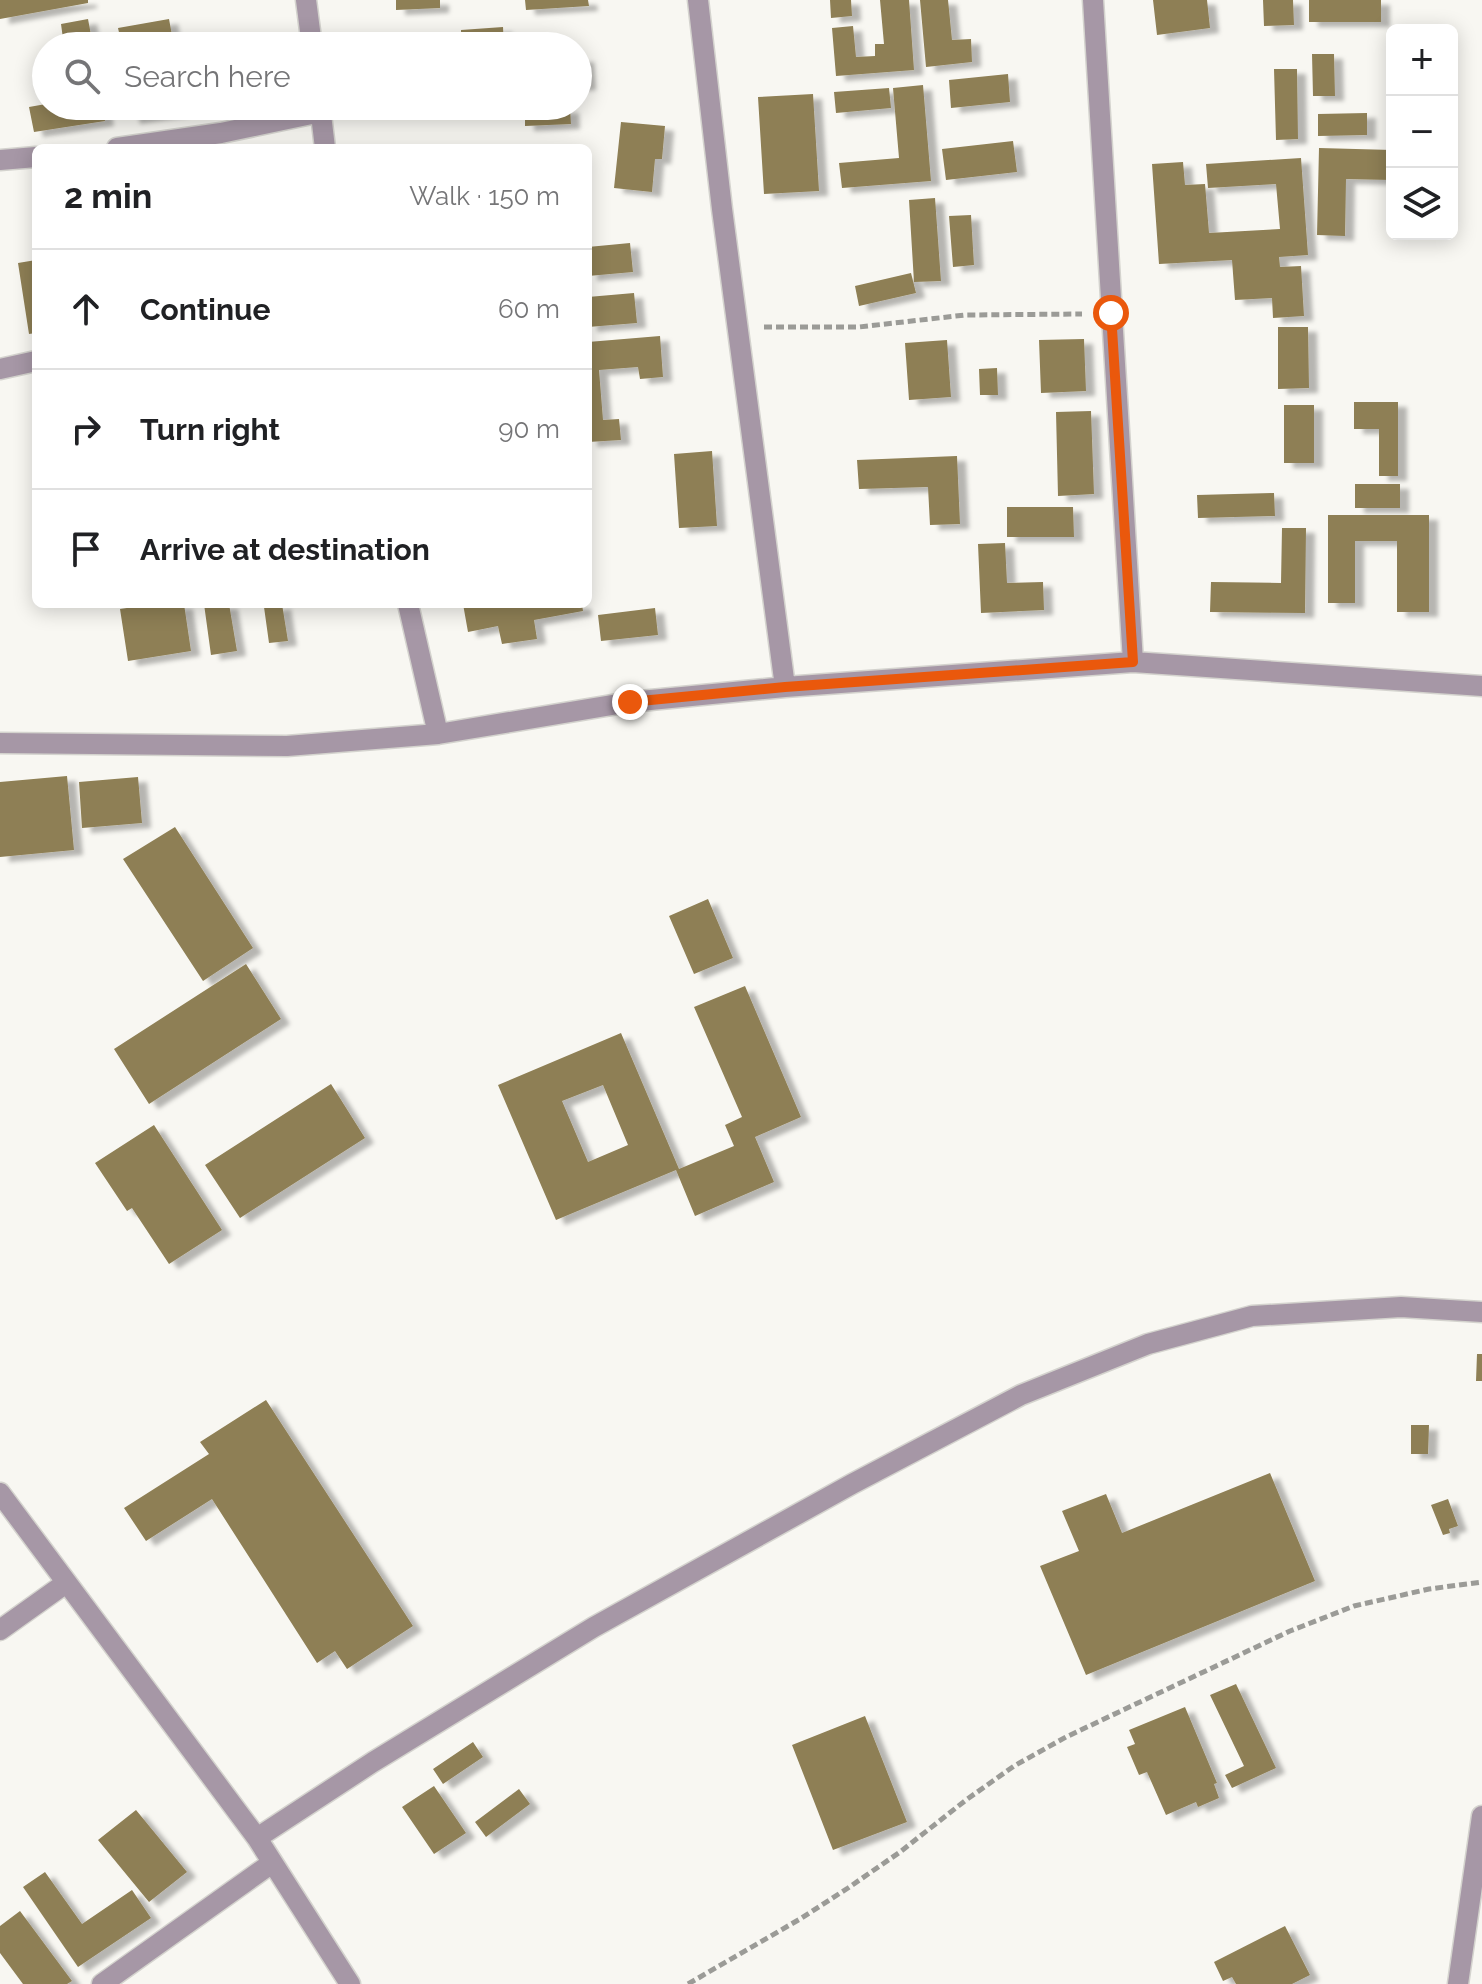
<!DOCTYPE html>
<html lang="en">
<head>
<meta charset="utf-8">
<style>
	body { margin:0; font-family:Raleway,sans-serif; background:#f2f2f2; color:#202124 }
	.controls { position:absolute; right:24px; top:24px; display:grid; overflow:hidden; border-radius:12px; box-shadow:0 4px 20px #0003 }
	.controls button { width:72px; height:72px; display:grid; place-items:center; padding:0; border:0; border-bottom:2px solid #e0e0e0; background:#fff; color:#202124; font:40px sans-serif }
	.stop { position:absolute; width:24px; height:24px; margin:-18px; border:6px solid #ea580c; border-radius:50%; background:#fff }
	.stop.end { background:#ea580c; border-color:#fff; box-shadow:0 2px 8px #0008 }
	.list { margin:0; padding:0; list-style:none }
	h2 { display:flex; justify-content:space-between; align-items:center; height:104px; margin:0; padding:0 32px; font-size:34px }
	h2 small { font-size:26px; font-weight:400; color:#757577 }
	.list li { display:grid; grid-template-columns:52px 1fr auto; gap:24px; align-items:center; box-sizing:border-box; height:120px; padding:0 32px; border-top:2px solid #e0e0e0 }
	.list b { display:block; font-size:30px; white-space:nowrap }
	.list em { font-size:26px; font-style:normal; color:#757577 }
	.icon { flex:none; width:44px; height:44px; fill:none; stroke:currentColor; stroke-width:2; stroke-linecap:round; stroke-linejoin:round }
	.map { position:relative; flex:none; width:1482px; height:1984px; overflow:hidden }
	.search { position:absolute; background:#fff; box-shadow:0 4px 20px #0003; left:32px; top:32px; width:560px; height:88px; display:flex; align-items:center; gap:20px; box-sizing:border-box; padding:0 28px; border-radius:44px; color:#757577; font-size:30px }
	.panel { position:absolute; background:#fff; box-shadow:0 4px 20px #0003; left:32px; top:144px; width:560px; height:464px; border-radius:12px }
	.map>svg:first-child { display:block }
</style>
</head>
<body>
<div class="map">
<svg width="1482" height="1984" viewBox="0 0 1482 1984">
	<defs>
		<filter id="shadow"><feDropShadow dx="9" dy="5" stdDeviation="2" flood-color="#0004"/></filter>
	</defs>
	<rect width="100%" height="100%" fill="#f8f7f2"/>
	<path fill="#8e7f54" fill-rule="evenodd" filter="url(#shadow)" d="M 0,0 L 88,0 L 88,3 L 0,19 Z
		M 396,0 L 440,0 L 440,8 L 396,10 Z
		M 525,0 L 588,0 L 589,6 L 526,10 Z
		M 830,0 L 851,0 L 852,16 L 831,18 Z
		M 880,0 L 909,0 L 914,70 L 836,76 L 832,28 L 853,26 L 856,57 L 875,56 L 875,44 L 884,44 Z
		M 920,0 L 948,0 L 952,40 L 971,39 L 972,62 L 926,67 Z
		M 1153,0 L 1207,0 L 1210,28 L 1157,35 Z
		M 1263,0 L 1293,0 L 1294,25 L 1264,26 Z
		M 1309,0 L 1381,0 L 1381,22 L 1309,22 Z
		M 88,19 L 93,46 L 64,46 L 61,24 Z
		M 169,19 L 174,46 L 122,46 L 118,28 Z
		M 503,27 L 504,46 L 461,46 L 461,30 Z
		M 436,40 L 437,46 L 405,46 L 405,42 Z
		M 1312,54 L 1334,54 L 1335,96 L 1313,96 Z
		M 585,57 L 587,85 L 578,86 L 578,58 Z
		M 1274,69 L 1297,69 L 1298,139 L 1276,140 Z
		M 1008,74 L 1010,102 L 951,108 L 949,80 Z
		M 923,85 L 931,181 L 842,188 L 839,163 L 899,158 L 893,88 Z
		M 889,88 L 891,108 L 836,113 L 834,92 Z
		M 813,94 L 819,191 L 764,194 L 758,97 Z
		M 46,104 L 46,106 L 102,106 L 105,121 L 34,132 L 29,107 Z
		M 129,106 L 178,106 L 179,112 L 131,119 Z
		M 570,108 L 571,124 L 525,126 L 525,111 Z
		M 1367,113 L 1367,135 L 1318,136 L 1318,114 Z
		M 621,122 L 665,126 L 662,159 L 655,159 L 652,192 L 614,188 Z
		M 1013,141 L 1017,172 L 946,180 L 942,149 Z
		M 1319,148 L 1392,150 L 1392,180 L 1346,179 L 1345,236 L 1317,235 Z
		M 1301,158 L 1308,255 L 1279,257 L 1280,267 L 1301,266 L 1304,316 L 1273,318 L 1272,298 L 1235,300 L 1232,260 L 1159,264 L 1152,164 L 1183,162 L 1185,185 L 1205,184 L 1209,233 L 1280,229 L 1276,184 L 1208,188 L 1206,164 Z
		M 935,198 L 941,281 L 914,282 L 909,200 Z
		M 971,215 L 974,265 L 953,267 L 949,216 Z
		M 630,243 L 633,272 L 588,276 L 588,247 Z
		M 36,260 L 36,333 L 29,334 L 18,263 Z
		M 911,273 L 916,293 L 859,306 L 855,286 Z
		M 634,293 L 637,323 L 588,327 L 588,297 Z
		M 1278,327 L 1308,327 L 1309,388 L 1278,389 Z
		M 660,336 L 663,377 L 640,379 L 638,367 L 599,370 L 603,420 L 619,419 L 621,440 L 588,442 L 588,342 Z
		M 1084,339 L 1086,391 L 1041,393 L 1039,340 Z
		M 947,340 L 951,397 L 909,400 L 905,343 Z
		M 997,368 L 998,395 L 980,395 L 979,369 Z
		M 1354,402 L 1398,402 L 1398,476 L 1379,476 L 1379,429 L 1354,429 Z
		M 1284,405 L 1314,405 L 1314,463 L 1284,463 Z
		M 1091,411 L 1094,494 L 1058,496 L 1056,412 Z
		M 712,451 L 717,526 L 679,528 L 674,454 Z
		M 957,456 L 960,524 L 930,525 L 928,487 L 859,489 L 857,460 Z
		M 1355,484 L 1400,484 L 1400,508 L 1355,508 Z
		M 1274,493 L 1275,516 L 1198,518 L 1197,495 Z
		M 1007,507 L 1073,507 L 1074,537 L 1007,537 Z
		M 1328,515 L 1429,515 L 1429,612 L 1397,612 L 1397,541 L 1355,541 L 1355,603 L 1328,603 Z
		M 1282,528 L 1306,528 L 1305,613 L 1210,612 L 1211,582 L 1281,583 Z
		M 1005,543 L 1007,583 L 1043,582 L 1044,610 L 981,613 L 978,544 Z
		M 154,604 L 184,604 L 191,651 L 128,661 L 120,609 Z
		M 204,604 L 229,604 L 237,651 L 211,655 Z
		M 282,604 L 288,641 L 269,643 L 264,607 Z
		M 463,604 L 582,604 L 583,611 L 534,620 L 537,639 L 502,644 L 498,626 L 468,632 Z
		M 655,608 L 658,635 L 601,641 L 598,615 Z
		M 67,776 L 74,850 L 0,857 L 0,782 Z
		M 138,777 L 142,823 L 82,828 L 79,782 Z
		M 175,827 L 253,948 L 203,981 L 123,859 Z
		M 708,899 L 733,958 L 694,974 L 669,916 Z
		M 246,964 L 281,1019 L 149,1104 L 114,1049 Z
		M 745,986 L 801,1117 L 755,1137 L 774,1182 L 695,1216 L 676,1170 L 556,1220 L 498,1085 L 621,1033 L 679,1169 L 734,1146 L 725,1125 L 742,1117 L 694,1007 ZM 603,1085 L 628,1145 L 588,1162 L 562,1101 Z
		M 331,1084 L 365,1138 L 240,1218 L 205,1165 Z
		M 154,1125 L 222,1230 L 169,1264 L 132,1208 L 127,1211 L 95,1163 Z
		M 1477,1354 L 1482,1354 L 1482,1381 L 1476,1381 Z
		M 266,1400 L 413,1626 L 347,1669 L 335,1651 L 317,1663 L 212,1499 L 146,1541 L 124,1508 L 209,1454 L 200,1442 Z
		M 1411,1425 L 1429,1425 L 1428,1454 L 1411,1454 Z
		M 1270,1473 L 1315,1581 L 1086,1675 L 1040,1566 L 1079,1551 L 1062,1511 L 1106,1494 L 1122,1533 Z
		M 1448,1499 L 1458,1526 L 1449,1529 L 1450,1533 L 1443,1535 L 1431,1505 Z
		M 1236,1684 L 1276,1768 L 1232,1788 L 1225,1775 L 1244,1766 L 1210,1695 Z
		M 1185,1707 L 1217,1783 L 1214,1784 L 1219,1798 L 1198,1807 L 1196,1802 L 1166,1815 L 1147,1772 L 1139,1775 L 1127,1747 L 1135,1744 L 1129,1730 Z
		M 865,1716 L 907,1822 L 833,1850 L 792,1745 Z
		M 473,1742 L 483,1757 L 443,1784 L 433,1769 Z
		M 434,1786 L 466,1833 L 434,1854 L 402,1807 Z
		M 519,1789 L 530,1804 L 486,1837 L 475,1822 Z
		M 136,1810 L 187,1872 L 149,1902 L 98,1840 Z
		M 45,1872 L 82,1924 L 132,1890 L 151,1918 L 78,1967 L 23,1887 Z
		M 20,1911 L 72,1981 L 67,1984 L 23,1984 L 0,1953 L 0,1926 Z
		M 1285,1926 L 1310,1975 L 1292,1984 L 1236,1984 L 1232,1977 L 1223,1981 L 1214,1962 Z"/>
	<g fill="none" stroke-linecap="round" stroke-linejoin="round">
		<g stroke="#d4d3ce" stroke-width="23">
			<path id="minor" d="M 306,0 L 312,46
				M 698,0 L 722,209 L 785,687
				M 1093,0 L 1133,662
				M 320,106 L 325,148
				M 117,148 L 221,133 L 321,112
				M 0,160 L 36,157
				M 0,369 L 36,361
				M 408,604 L 438,734
				M 0,743 L 287,746 L 438,734 L 630,702 L 785,687 L 1133,662 L 1482,686
				M 0,1493 L 257,1838 L 350,1984
				M 0,1630 L 66,1583
				M 257,1838 L 373,1762 L 594,1627 L 852,1484 L 1021,1395 L 1148,1344 L 1252,1316 L 1401,1307 L 1482,1312
				M 102,1984 L 272,1863
				M 1458,1984 L 1482,1816"/>
		</g>
		<path stroke="#9b9b97" stroke-width="5" stroke-dasharray="8 4" stroke-linecap="butt" d="M 764,327 L 859,327 L 965,315 L 1082,314
			M 688,1984 L 800,1919 L 848,1888 L 900,1852 L 966,1800 L 1014,1766 L 1066,1737 L 1290,1631 L 1354,1606 L 1429,1589 L 1482,1582"/>
		<use href="#minor" stroke="#a697a6" stroke-width="20"/>
	</g>
	<g fill="none" stroke-linecap="round" stroke-linejoin="round">
		<path stroke="#ea580c" stroke-width="10" d="M 630,702 L 785,687 L 1133,662 L 1111,313"/>
	</g>
</svg>
<div class="controls">
<button>+</button>
<button>−</button>
<button><svg class="icon" aria-label="layers" viewBox="0 0 24 24"><path d="M12 4l9 5-9 5-9-5zM3 14l9 5 9-5"/></svg></button>
</div>
<div class="stop" style="left:1111px;top:313px"></div>
<div class="stop end" style="left:630px;top:702px"></div>
<div class="search"><svg class="icon" aria-label="search" viewBox="0 0 24 24"><circle cx="10" cy="10" r="6"/><path d="M15 15l6 6"/></svg>Search here</div>
<section class="panel">
<h2>2 min<small>Walk · 150 m</small></h2>
<ul class="list">
<li><svg class="icon" aria-label="ahead" viewBox="0 0 24 24"><path d="M12 20V5M6 11l6-6 6 6"/></svg><div><b>Continue</b></div><em>60 m</em></li>
<li><svg class="icon" aria-label="right" viewBox="0 0 24 24"><path d="M7 20v-9h11M14 6l5 5-5 5"/></svg><div><b>Turn right</b></div><em>90 m</em></li>
<li><svg class="icon" aria-label="arrive" viewBox="0 0 24 24"><path d="M6 21V4h12l-3 4 3 4H6"/></svg><div><b>Arrive at destination</b></div></li>
</ul>
</section>
</div>
</body>
</html>
